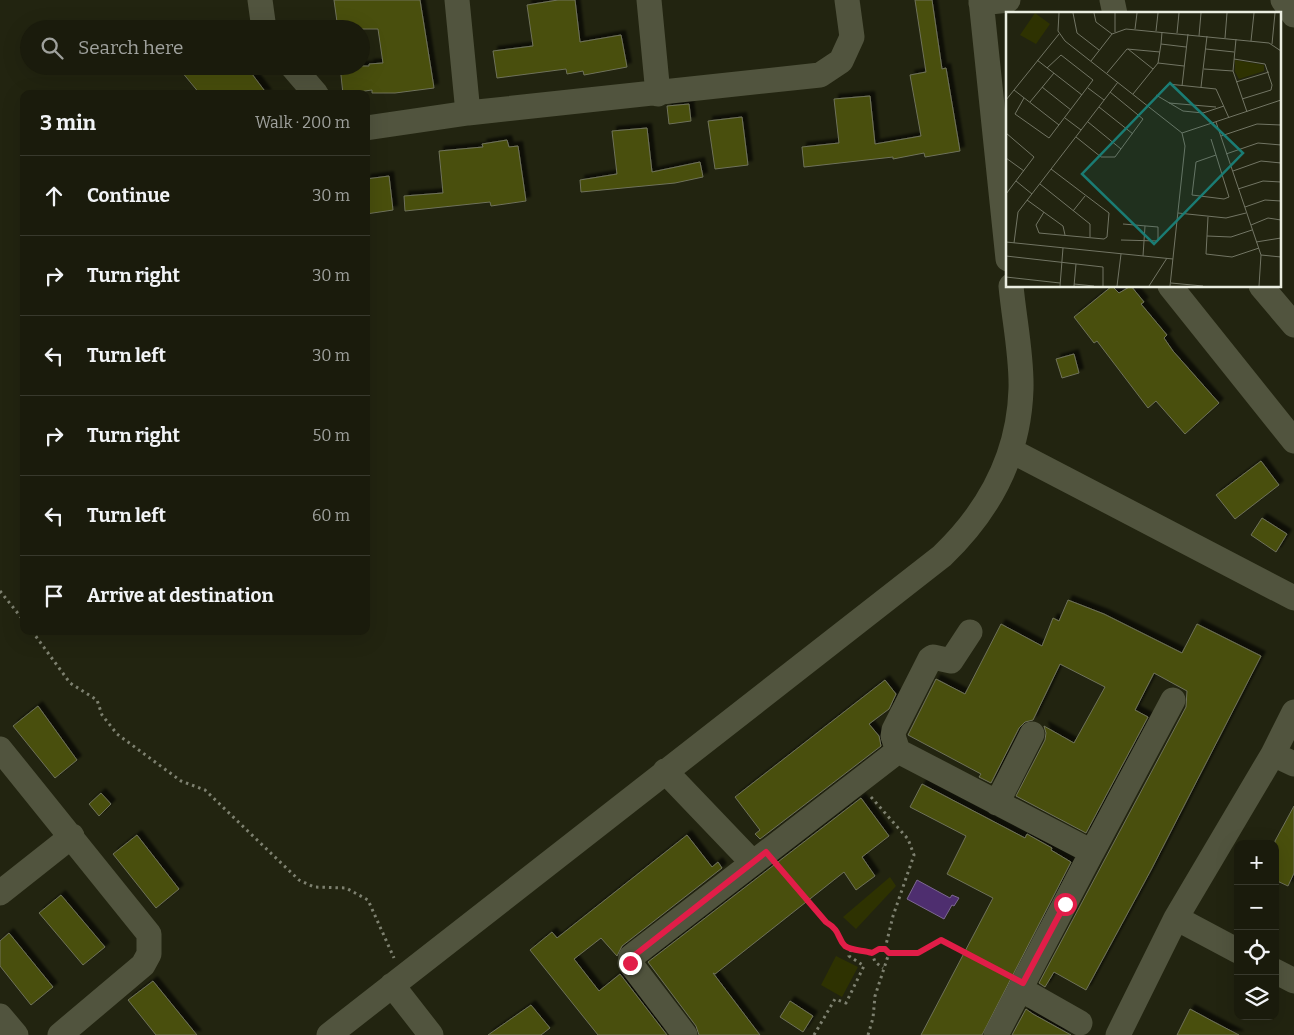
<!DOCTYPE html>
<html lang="en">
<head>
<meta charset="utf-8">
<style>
	body { margin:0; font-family:Bitter,serif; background:#27281a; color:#f1f3f6 }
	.controls { position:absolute; right:15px; bottom:15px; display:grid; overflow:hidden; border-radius:10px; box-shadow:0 5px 20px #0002 }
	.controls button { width:45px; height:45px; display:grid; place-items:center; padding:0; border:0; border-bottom:1px solid #38392d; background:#1a1b0c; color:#f1f3f6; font:25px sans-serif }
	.stop { position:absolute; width:15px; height:15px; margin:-11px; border:4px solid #e11d48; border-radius:50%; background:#fff }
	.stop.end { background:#e11d48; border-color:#fff; box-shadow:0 1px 5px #0008 }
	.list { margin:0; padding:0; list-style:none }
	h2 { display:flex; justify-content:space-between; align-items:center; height:65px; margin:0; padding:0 20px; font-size:21px }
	h2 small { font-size:16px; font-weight:400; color:#9fa19d }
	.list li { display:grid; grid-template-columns:32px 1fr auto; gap:15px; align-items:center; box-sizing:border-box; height:80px; padding:0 20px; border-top:1px solid #38392d }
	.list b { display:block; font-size:19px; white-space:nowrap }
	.list em { font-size:16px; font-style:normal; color:#9fa19d }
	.icon { flex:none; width:28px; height:28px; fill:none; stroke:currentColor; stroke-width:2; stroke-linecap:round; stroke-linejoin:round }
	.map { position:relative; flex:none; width:1294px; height:1035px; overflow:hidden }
	.search { position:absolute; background:#1a1b0c; box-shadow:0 5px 20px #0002; left:20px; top:20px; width:350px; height:55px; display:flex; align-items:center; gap:12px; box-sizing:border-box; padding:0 18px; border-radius:28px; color:#9fa19d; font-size:19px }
	.panel { position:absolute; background:#1a1b0c; box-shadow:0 5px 20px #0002; left:20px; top:90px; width:350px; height:545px; border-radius:10px }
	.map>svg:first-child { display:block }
</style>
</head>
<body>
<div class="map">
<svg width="1294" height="1035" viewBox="0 0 1294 1035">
	<defs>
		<filter id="shadow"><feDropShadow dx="4.5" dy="-4.5" stdDeviation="1" flood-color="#0009"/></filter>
	</defs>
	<rect width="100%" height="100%" fill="#222410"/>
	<path fill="#2e3201" d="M 890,877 L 896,886 L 856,929 L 843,917 Z
		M 836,956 L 858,967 L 842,997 L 821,985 Z"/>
	<path fill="#4e2e6f" stroke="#7d6891" d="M 917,880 L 950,898 L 952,895 L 959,898 L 954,906 L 952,905 L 944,919 L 907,899 Z"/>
	<path fill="#494f08" stroke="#6f725b" filter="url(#shadow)" d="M 334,0 L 420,0 L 434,88 L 395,93 L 372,93 L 372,90 L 343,94 L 340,66 L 369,66 L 369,64 L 383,63 L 378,29 L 338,29 Z
		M 558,0 L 575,0 L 580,42 L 621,35 L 627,67 L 584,75 L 583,71 L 567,74 L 566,69 L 497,78 L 493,51 L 533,46 L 527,5 Z
		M 915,0 L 932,0 L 942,69 L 946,68 L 960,151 L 925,157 L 924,153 L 893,159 L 893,157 L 804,167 L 802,147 L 839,143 L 834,99 L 870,96 L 875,144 L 921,136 L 910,75 L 926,72 Z
		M 177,66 L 246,66 L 267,94 L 200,94 Z
		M 689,104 L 691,121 L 669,124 L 667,106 Z
		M 742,117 L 748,165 L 715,169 L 708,121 Z
		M 647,128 L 652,172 L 700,162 L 703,177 L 675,183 L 581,192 L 580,180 L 617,174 L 612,131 Z
		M 507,140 L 509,147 L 518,146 L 526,201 L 491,206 L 490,202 L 405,211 L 404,196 L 443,193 L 439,151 L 483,147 L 482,144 Z
		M 389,176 L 393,210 L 366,214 L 366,179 Z
		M 1112,286 L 1119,293 L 1131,286 L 1144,302 L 1141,304 L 1167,335 L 1164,338 L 1173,351 L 1219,403 L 1185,434 L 1156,401 L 1148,408 L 1097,341 L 1094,343 L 1074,317 Z
		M 1074,354 L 1079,373 L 1062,378 L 1056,359 Z
		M 1261,461 L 1279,485 L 1235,519 L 1216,495 Z
		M 1262,518 L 1287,534 L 1276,552 L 1251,535 Z
		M 1068,600 L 1104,614 L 1182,653 L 1197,624 L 1261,656 L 1151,870 L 1086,990 L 1054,972 L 1045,987 L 1039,983 L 1186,707 L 1187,691 L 1154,673 L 1135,710 L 1148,717 L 1086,833 L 1016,796 L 1045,740 L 1046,733 L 1044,726 L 1074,743 L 1105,687 L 1060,664 L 1033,720 L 1025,722 L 1019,728 L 991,783 L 979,777 L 981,774 L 908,735 L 936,679 L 965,694 L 1001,624 L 1042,646 L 1053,618 L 1059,621 Z
		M 885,680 L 896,694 L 889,709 L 869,724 L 879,736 L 881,746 L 760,839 L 755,834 L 760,830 L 735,797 Z
		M 38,706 L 77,760 L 55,778 L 13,726 Z
		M 922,784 L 1025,838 L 1027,834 L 1052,848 L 1051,850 L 1071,862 L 982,1035 L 921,1035 L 993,898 L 947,874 L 966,836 L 910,807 Z
		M 101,793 L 111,804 L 99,816 L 89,804 Z
		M 861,798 L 889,836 L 862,857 L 875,876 L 856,890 L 844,872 L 715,974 L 713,973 L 760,1035 L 699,1035 L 696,1026 L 648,962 Z
		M 1294,806 L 1294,873 L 1288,886 L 1275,880 L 1275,841 Z
		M 137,835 L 179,889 L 156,908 L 113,854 Z
		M 687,835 L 712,867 L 718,862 L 722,868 L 622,946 L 617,956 L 601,938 L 574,959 L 599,991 L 620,974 L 667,1035 L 598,1035 L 530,950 L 552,932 L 557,938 Z
		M 61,895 L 105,947 L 83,965 L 39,913 Z
		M 9,933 L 53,987 L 31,1005 L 0,966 L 0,941 Z
		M 153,981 L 179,1013 L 197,1035 L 156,1035 L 128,1000 Z
		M 790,1001 L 813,1016 L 803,1032 L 780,1017 Z
		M 531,1005 L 550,1028 L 541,1035 L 488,1035 Z
		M 1026,1009 L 1033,1014 L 1071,1035 L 1012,1035 Z
		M 1190,1009 L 1214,1022 L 1239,1035 L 1177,1035 Z"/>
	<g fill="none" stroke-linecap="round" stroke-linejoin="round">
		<path stroke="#7e8170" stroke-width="3" stroke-dasharray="2.5 4" stroke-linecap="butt" d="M 0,591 L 24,621
			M 32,631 L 70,683 L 97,700 L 102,715 L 117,734 L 181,781 L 205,790 L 299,880 L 314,887 L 346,888 L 368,900 L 394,958
			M 871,797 L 908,839 L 914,855 L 893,916 L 885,949
			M 779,868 L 826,922 C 841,931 837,939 845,946 C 852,951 864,950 872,953
			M 889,953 L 918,953 L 941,940 L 1005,974
			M 814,1035 L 835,999 L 846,1003 L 864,966 L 849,956 L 851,949
			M 868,1035 L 873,1018 L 875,996 L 889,953 L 885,949 L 879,949 L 872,953 L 875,962 L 883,968"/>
		<path stroke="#51543e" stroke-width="25" d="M 260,0 L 264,29
			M 457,0 L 468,113
			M 649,0 L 658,94
			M 981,0 L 1008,259
			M 1112,0 L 1115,14
			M 1283,0 L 1294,15
			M 981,3 L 1008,0
			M 292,66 L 316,94
			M 366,128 L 468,113 L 820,75 L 841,61 L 852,37 L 847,0
			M 1170,286 L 1294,441
			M 1261,286 L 1294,325
			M 1012,451 L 1294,598
			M 0,749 L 149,934 L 149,954 L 143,965 L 60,1035
			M 898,751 L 893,736 L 894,730 L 930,659 L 933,657 L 951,661 L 970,632
			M 1273,754 L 1294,764
			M 665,771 L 753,863
			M 997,803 L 1032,734
			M 1092,852 L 1173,700
			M 0,893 L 72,836
			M 1176,918 L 1238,951
			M 1275,971 L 1294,981
			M 392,985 L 431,1035
			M 1020,989 L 1080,1023
			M 0,1016 L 16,1035
			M 329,1035 L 942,556 C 989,511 1019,455 1021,389 C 1022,356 1014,319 1011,286
			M 685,1035 L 630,963 L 631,957 L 898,751 L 1092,852 L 996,1035
			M 1118,1035 L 1176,918 L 1273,754 L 1294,712"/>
	</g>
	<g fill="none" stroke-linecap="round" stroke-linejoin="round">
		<path stroke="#e11d48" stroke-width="6" d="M 630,963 L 631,958 L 766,852 L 826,922 C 841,931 837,938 845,946 C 852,951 864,950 872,953 L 879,949 L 885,949 L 889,953 L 918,953 L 941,940 L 1023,983 L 1065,904"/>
	</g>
	<g transform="translate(1006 12)">
		<rect width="275" height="275" fill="#222410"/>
		<path d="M 29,1 L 44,12 L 30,32 L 14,23 ZM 229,48 L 258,53 L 258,59 L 233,67 L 229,60 Z" fill="#2e3201"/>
		<path fill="none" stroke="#727564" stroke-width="1" d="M 53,1 L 52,19 L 59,29 L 176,121 L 179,134 L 164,274M 67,1 L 71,21 L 93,38M 88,1 L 90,10 L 106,22M 109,1 L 109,20M 129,17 L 131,1M 150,19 L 152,1M 156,20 L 155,32 L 180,35M 171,21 L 173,1M 193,24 L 195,1M 219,26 L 221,1M 230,27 L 227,59 L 241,100M 245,29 L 248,1M 266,32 L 269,1M 122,37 L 147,57M 200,37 L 228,40M 228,47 L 259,52 L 266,73 L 265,78 L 236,87M 31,48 L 76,83M 85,49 L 106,22 L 120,17 L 263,31 L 275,39M 152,51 L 178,54M 198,57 L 227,59M 101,61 L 121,37 L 154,40M 230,70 L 263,60M 176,74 L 182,22M 36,75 L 65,98M 195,75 L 201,24M 82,76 L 98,88M 8,78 L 53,113M 127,82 L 152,51 L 155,32M 150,83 L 177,99 L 197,101 L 218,94M 18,86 L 9,102 L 43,126 L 87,68 L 55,43 L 41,56M 0,88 L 53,22M 24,90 L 48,61M 163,91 L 210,95M 143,93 L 162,72 L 210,77 L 223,106M 93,95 L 127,122M 59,106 L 75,118M 82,110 L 115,137M 210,110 L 255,243 L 253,274M 0,121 L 28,145 L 0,182M 176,121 L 275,88M 215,124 L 251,112 L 275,113M 70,125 L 95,145 L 109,145 L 137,107 L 104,80M 205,127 L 210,143M 220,142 L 252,131 L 275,133M 210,143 L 223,185 L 218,187 L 186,183 L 190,150 ZM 0,146 L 18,159M 227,159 L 255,149 L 275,151M 10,169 L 26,182M 34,172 L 84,212 L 84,225M 232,177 L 257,169 L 275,170M 21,188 L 57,214 L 59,223M 239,195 L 259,188 L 275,189M 67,199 L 79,184M 38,200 L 30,213 L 33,221 L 98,227 L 101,225 L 103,201 L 45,157M 172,201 L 220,206 L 240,201M 202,205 L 200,242 L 226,245 L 253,236M 245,213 L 262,206 L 275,208M 201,224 L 225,225 L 246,218M 115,228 L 152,229 L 152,215 L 117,212M 0,230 L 167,247M 250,230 L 275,226M 8,231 L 12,200 L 112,70M 255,243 L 275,245M 0,244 L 97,255 L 97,274M 137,244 L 139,214M 0,265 L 54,271M 165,271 L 197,274M 68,272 L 88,274M 54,274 L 57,236M 68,274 L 70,252M 111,274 L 115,242M 143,274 L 161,246"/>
		<path fill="#1a7c74" fill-opacity="0.15" stroke="#1a7c74" stroke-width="2.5" d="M 164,71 L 237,141 L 148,232 L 76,162 Z"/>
		<rect width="275" height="275" fill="none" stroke="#ebeee1" stroke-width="2.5"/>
	</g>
</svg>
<div class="controls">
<button>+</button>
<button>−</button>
<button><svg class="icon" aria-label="locate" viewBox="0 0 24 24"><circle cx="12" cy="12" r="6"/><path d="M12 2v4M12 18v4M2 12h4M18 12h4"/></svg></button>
<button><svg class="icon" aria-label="layers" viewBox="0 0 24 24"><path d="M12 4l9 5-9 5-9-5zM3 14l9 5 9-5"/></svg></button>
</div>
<div class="stop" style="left:1065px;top:904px"></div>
<div class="stop end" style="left:630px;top:963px"></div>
<div class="search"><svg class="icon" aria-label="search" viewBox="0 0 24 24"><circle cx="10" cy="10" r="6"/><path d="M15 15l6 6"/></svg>Search here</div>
<section class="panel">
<h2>3 min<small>Walk · 200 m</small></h2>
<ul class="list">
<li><svg class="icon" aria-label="ahead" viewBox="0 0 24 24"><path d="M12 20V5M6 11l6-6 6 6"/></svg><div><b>Continue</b></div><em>30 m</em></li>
<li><svg class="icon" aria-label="right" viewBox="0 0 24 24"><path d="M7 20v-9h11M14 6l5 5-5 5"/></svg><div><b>Turn right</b></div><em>30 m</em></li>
<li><svg class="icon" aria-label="left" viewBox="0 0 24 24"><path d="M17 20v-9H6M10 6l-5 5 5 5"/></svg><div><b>Turn left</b></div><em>30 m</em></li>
<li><svg class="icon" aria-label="right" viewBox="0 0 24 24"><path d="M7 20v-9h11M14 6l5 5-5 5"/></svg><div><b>Turn right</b></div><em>50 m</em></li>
<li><svg class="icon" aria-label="left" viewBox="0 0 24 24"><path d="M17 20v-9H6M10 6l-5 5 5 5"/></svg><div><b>Turn left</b></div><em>60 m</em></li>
<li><svg class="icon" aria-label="arrive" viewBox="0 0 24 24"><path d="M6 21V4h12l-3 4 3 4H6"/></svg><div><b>Arrive at destination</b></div></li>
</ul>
</section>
</div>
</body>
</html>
